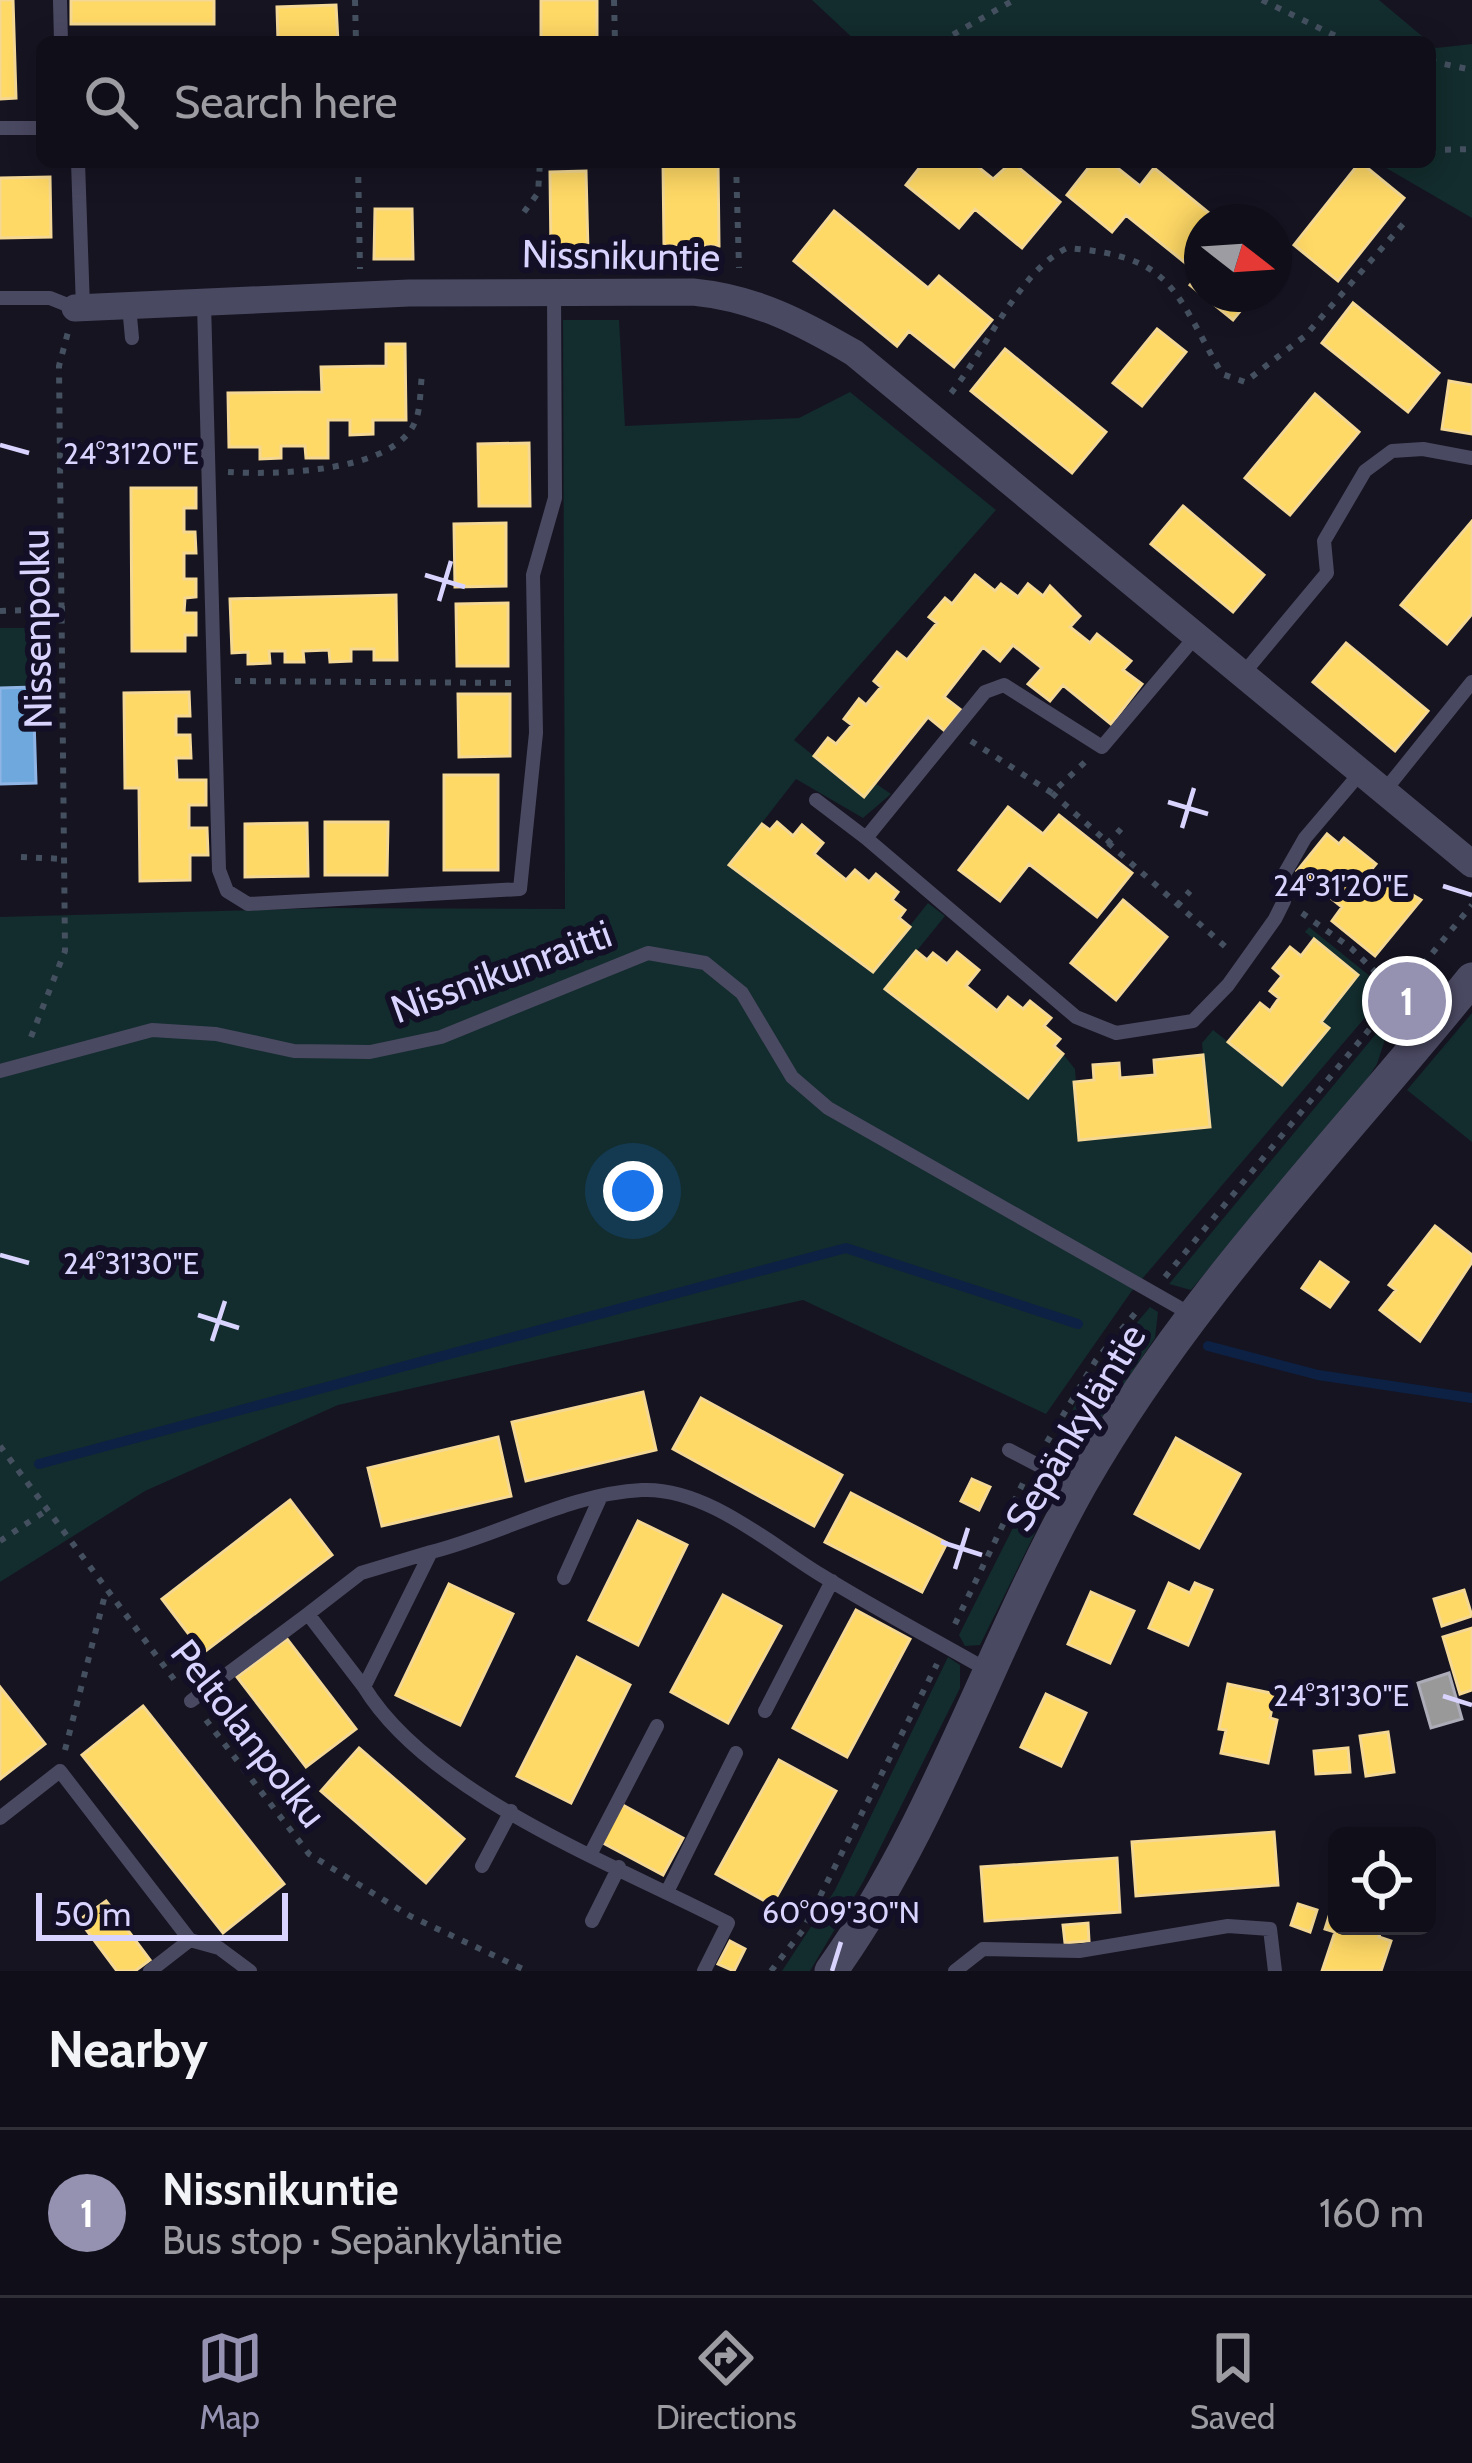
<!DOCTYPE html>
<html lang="en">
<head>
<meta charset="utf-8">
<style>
	body { margin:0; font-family:Cabin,sans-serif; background:#191822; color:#f1f3f6 }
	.controls { position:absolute; right:36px; bottom:36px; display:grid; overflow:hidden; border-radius:18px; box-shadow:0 6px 30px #0003 }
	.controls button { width:108px; height:108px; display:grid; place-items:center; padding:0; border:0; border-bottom:3px solid #302f38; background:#100f19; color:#f1f3f6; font:60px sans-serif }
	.compass { position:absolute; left:1184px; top:204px; width:108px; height:108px; border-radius:50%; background:#100f19; box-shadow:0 6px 30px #0003; rotate:107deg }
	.scale { position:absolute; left:36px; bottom:30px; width:252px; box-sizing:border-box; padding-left:12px; border:6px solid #d9d4ff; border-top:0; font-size:33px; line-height:42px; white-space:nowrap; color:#d9d4ff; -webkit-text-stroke:9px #130f26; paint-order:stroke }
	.you { position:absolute; left:633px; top:1191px; width:42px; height:42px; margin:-30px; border:9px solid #fff; border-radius:50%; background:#1a73e8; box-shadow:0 0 0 18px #1a73e833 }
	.badge { display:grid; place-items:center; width:78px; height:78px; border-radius:50%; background:#9591b1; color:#fff; font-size:39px; font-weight:700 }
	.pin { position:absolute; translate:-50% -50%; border:6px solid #fff; box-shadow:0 3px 12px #0006 }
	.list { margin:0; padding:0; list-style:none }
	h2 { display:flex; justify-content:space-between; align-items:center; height:156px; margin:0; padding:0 48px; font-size:51px }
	h2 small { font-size:39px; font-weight:400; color:#9c9ca2 }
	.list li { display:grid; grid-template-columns:78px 1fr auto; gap:36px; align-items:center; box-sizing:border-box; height:168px; padding:0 48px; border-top:3px solid #302f38 }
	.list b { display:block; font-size:45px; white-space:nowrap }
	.list p { margin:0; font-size:39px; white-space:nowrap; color:#9c9ca2 }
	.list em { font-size:39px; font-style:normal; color:#9c9ca2 }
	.icon { flex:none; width:66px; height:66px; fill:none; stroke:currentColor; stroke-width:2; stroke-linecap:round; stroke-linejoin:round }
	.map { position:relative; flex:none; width:1472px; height:1971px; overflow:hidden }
	.search { position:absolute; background:#100f19; box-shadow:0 6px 30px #0003; left:36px; right:36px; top:36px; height:132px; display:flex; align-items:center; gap:30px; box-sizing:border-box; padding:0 42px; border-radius:18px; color:#9c9ca2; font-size:45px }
	.sheet { height:324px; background:#100f19 }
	nav { display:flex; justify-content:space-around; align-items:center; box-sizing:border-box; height:168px; border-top:3px solid #302f38; background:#100f19; font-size:33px; color:#9c9ca2 }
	nav a { display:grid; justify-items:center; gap:6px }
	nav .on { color:#9591b1 }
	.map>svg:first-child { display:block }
</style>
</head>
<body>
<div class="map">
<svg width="1472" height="1971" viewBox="0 0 1472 1971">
	<rect width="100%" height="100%" fill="#161421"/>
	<path fill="#132c2d" d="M 812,0 L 1379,0 L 1429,42 L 857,42 Z
		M 1430,43 L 1436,48 L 1472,44 L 1472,218 L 1376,162 L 1430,162 Z
		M 563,320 L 619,320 L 625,426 L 799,418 L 850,392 L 996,510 L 794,740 L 864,796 L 875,783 L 891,794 L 863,818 L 796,779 L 729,865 L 873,972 L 928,903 L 945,916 L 885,990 L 1029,1097 L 1063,1054 L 1075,1069 L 1080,1140 L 1209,1127 L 1202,1043 L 1213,1030 L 1283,1085 L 1328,1029 L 1321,1022 L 1358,975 L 1305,932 L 1309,927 L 1381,985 L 1380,1000 L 1131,1292 L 1046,1414 L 803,1300 L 338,1405 L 145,1491 L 0,1582 L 0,917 L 331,908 L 565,909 Z
		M 0,628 L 44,628 L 45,687 L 0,688 Z
		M 1394,1012 L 1377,1064 L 1366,1081 L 1191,1290 L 1169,1284 Z
		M 1472,1013 L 1472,1142 L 1407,1090 Z
		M 1150,1307 L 1158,1312 L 1155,1338 L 1086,1441 L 1077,1447 L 1062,1444 C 1065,1401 1123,1340 1150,1307 Z
		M 1031,1492 L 1043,1505 L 1037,1529 L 980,1645 L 965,1646 L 959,1635 Z
		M 948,1657 L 960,1665 L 960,1688 L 863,1882 L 810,1971 L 782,1971 L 835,1890 Z"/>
	<path fill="#ffd966" stroke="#f4d894" stroke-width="3" d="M 0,0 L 13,0 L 16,98 L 0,99 Z
		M 71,0 L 214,0 L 214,24 L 71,24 Z
		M 541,0 L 597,0 L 597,42 L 541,42 Z
		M 336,5 L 338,42 L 278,42 L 277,7 Z
		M 663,162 L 718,162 L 719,246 L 664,246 Z
		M 924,162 L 972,162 L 993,179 L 1012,162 L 1060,202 L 1022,248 L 975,209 L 959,228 L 906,185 Z
		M 1093,162 L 1110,162 L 1140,186 L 1154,168 L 1220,222 L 1202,222 L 1202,294 L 1254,294 L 1233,320 L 1190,285 L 1199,274 L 1126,215 L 1112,232 L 1067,195 Z
		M 1360,162 L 1404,198 L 1338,281 L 1294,245 Z
		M 586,171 L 588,252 L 551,253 L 550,172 Z
		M 50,177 L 51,237 L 0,238 L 0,178 Z
		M 375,209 L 412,209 L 413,259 L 374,259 Z
		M 834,211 L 928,288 L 939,276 L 992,320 L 954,367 L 909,331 L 897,346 L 794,261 Z
		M 1353,303 L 1439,373 L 1408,412 L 1322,343 Z
		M 1157,329 L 1186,352 L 1142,406 L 1113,383 Z
		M 386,344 L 405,344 L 406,420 L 373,420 L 373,434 L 350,435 L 350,420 L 328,420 L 328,458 L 306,458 L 305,446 L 281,446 L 281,458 L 260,459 L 260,447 L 229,447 L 228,393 L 322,392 L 321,367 L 386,366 Z
		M 1005,349 L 1106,432 L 1072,473 L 971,391 Z
		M 1449,381 L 1472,385 L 1472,434 L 1442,429 Z
		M 1315,394 L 1359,432 L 1290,515 L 1245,478 Z
		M 529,443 L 530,506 L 479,506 L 478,444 Z
		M 131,488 L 196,488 L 196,508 L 184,508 L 184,532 L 195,532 L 196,553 L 184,553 L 184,579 L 196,579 L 196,597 L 185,598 L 184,613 L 196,613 L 196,635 L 185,635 L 185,651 L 132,651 Z
		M 1183,506 L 1264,575 L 1233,612 L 1151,544 Z
		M 1472,521 L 1472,614 L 1447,644 L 1401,605 Z
		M 506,523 L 506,586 L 455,587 L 454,524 Z
		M 975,575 L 995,591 L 1001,584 L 1018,597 L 1028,584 L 1043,596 L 1050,586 L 1080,616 L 1070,627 L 1090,643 L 1097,634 L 1131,661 L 1123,670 L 1142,684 L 1111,724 L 1063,685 L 1050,701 L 1028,684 L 1042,668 L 1013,645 L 1000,661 L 983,647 L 944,697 L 961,710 L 945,731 L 928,717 L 864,797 L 814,756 L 828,738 L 836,744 L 852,725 L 844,719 L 859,699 L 866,705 L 881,687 L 874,681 L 897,652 L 907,660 L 937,623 L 929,617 L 945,598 L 952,604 Z
		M 396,595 L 397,660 L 374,660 L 374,649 L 351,649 L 351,661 L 330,662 L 329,650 L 303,651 L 304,662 L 285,662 L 285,651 L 269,651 L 270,663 L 248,664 L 248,652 L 232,653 L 230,599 Z
		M 508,603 L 508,666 L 457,666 L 456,604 Z
		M 1346,643 L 1428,711 L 1395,751 L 1313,682 Z
		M 189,692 L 190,716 L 176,716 L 176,735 L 190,735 L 191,758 L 176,758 L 177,780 L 206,780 L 206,805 L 189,805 L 189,828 L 207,828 L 208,855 L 190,855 L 190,880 L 140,881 L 139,788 L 125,788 L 124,693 Z
		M 458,694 L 510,694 L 510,756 L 459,757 Z
		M 444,775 L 498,775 L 498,870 L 444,870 Z
		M 1008,807 L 1043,834 L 1059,815 L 1132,873 L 1097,917 L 1029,864 L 1000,901 L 959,870 Z
		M 325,822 L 388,822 L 387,875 L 325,875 Z
		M 777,822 L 793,836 L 802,825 L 823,843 L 814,854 L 846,880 L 855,870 L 869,882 L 876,874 L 898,892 L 892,900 L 905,910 L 899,918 L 910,927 L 873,972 L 729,865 L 762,824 L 770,830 Z
		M 307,823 L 308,876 L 245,877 L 245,824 Z
		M 1327,834 L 1339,844 L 1344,838 L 1376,864 L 1371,870 L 1421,900 L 1375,956 L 1332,921 L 1342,907 L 1297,871 Z
		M 1123,900 L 1167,937 L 1116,1000 L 1071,963 Z
		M 1314,939 L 1358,975 L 1321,1022 L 1329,1028 L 1282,1085 L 1228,1042 L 1260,1003 L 1270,1011 L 1279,998 L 1270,991 L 1282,976 L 1273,968 L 1290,947 L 1301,956 Z
		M 916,951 L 927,960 L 933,953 L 947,964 L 957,952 L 979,970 L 966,986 L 997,1011 L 1008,997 L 1023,1009 L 1030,1001 L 1051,1018 L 1044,1026 L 1060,1039 L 1054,1046 L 1063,1054 L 1028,1098 L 885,989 Z
		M 1203,1055 L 1210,1127 L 1079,1140 L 1074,1082 L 1094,1080 L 1093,1065 L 1119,1063 L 1120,1078 L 1155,1075 L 1154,1060 Z
		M 1435,1226 L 1472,1255 L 1472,1262 L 1420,1341 L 1380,1310 L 1396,1290 L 1389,1285 Z
		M 1320,1262 L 1348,1282 L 1330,1307 L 1302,1288 Z
		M 643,1392 L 656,1450 L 526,1481 L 512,1422 Z
		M 701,1398 L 842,1475 L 814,1526 L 673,1449 Z
		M 498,1437 L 511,1496 L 382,1526 L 368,1468 Z
		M 1176,1438 L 1240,1474 L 1199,1548 L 1135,1514 Z
		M 972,1479 L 990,1487 L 979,1510 L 961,1501 Z
		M 851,1493 L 947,1543 L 922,1592 L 825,1542 Z
		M 290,1500 L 332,1555 L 203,1653 L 162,1599 Z
		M 638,1521 L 687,1545 L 638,1645 L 589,1620 Z
		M 1169,1583 L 1190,1593 L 1195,1583 L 1212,1590 L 1188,1645 L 1149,1628 Z
		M 449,1584 L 513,1614 L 460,1725 L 396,1695 Z
		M 1464,1590 L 1472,1616 L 1442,1626 L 1434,1599 Z
		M 1091,1592 L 1134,1611 L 1110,1663 L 1068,1644 Z
		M 723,1595 L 781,1626 L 728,1723 L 671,1692 Z
		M 856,1610 L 910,1639 L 847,1757 L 793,1728 Z
		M 1472,1628 L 1472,1690 L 1460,1694 L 1443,1637 Z
		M 287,1639 L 356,1729 L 306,1767 L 237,1677 Z
		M 577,1657 L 630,1685 L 571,1803 L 517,1776 Z
		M 1228,1684 L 1275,1694 L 1270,1718 L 1277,1720 L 1268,1763 L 1221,1753 L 1226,1730 L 1219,1729 Z
		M 0,1687 L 45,1744 L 0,1779 Z
		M 1046,1694 L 1086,1713 L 1061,1766 L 1021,1747 Z
		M 143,1706 L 284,1884 L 223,1933 L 82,1755 Z
		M 1388,1732 L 1394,1772 L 1366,1776 L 1360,1736 Z
		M 359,1748 L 464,1839 L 426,1883 L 321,1791 Z
		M 1348,1748 L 1350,1772 L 1316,1774 L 1314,1751 Z
		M 779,1760 L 836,1791 L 772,1905 L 716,1874 Z
		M 621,1804 L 683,1838 L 663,1875 L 601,1842 Z
		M 1274,1832 L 1278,1885 L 1136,1896 L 1132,1842 Z
		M 1117,1858 L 1120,1912 L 985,1921 L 981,1867 Z
		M 1337,1891 L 1337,1926 L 1382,1926 L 1379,1937 L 1391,1941 L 1381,1971 L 1322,1971 L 1335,1932 L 1325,1929 Z
		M 106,1901 L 150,1960 L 135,1971 L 117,1971 L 79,1920 Z
		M 1298,1904 L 1317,1910 L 1310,1932 L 1291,1925 Z
		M 1088,1923 L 1089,1941 L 1065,1943 L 1063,1925 Z
		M 730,1941 L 745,1949 L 734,1971 L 718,1964 Z"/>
	<path fill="#6fa8dc" stroke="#8fb5e6" stroke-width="3" d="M 33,687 L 36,783 L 0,784 L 0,688 Z"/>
	<path fill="#999" stroke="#acabb8" stroke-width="3" d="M 1449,1673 L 1462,1719 L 1431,1728 L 1418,1683 Z"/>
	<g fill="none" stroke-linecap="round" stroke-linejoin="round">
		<path stroke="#0d2144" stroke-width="10" d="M 1208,1346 L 1318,1375 L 1472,1398
			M 39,1464 L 846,1248 L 1078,1324"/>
		<path stroke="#44505f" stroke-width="6" stroke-dasharray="6 9" stroke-linecap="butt" d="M 355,0 L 356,42
			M 614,0 L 615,42
			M 1262,0 L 1348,42
			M 940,42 L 1014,0
			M 1430,61 L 1472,70
			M 1430,150 L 1472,149
			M 358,162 L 360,269
			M 736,162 L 739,268
			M 524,212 L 538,193 L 540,162
			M 951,393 C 986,350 1019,271 1067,248 C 1173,256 1174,290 1222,374 L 1245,382 L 1305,336 L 1404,223
			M 228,472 C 274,475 394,473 415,422 C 421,409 420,389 422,375
			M 0,611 L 65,609
			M 235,681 L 516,683
			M 971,741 L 1052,793 L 1086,761
			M 1052,793 L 1229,950
			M 1107,844 L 1121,829
			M 21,857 L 65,859
			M 1177,906 L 1190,891
			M 1302,913 L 1351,948 L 1397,993
			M 31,1037 L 65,951 L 59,366 L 68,332
			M 1165,1277 L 1472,905
			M 1047,1442 L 1096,1360 L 1138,1310
			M 0,1446 L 179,1686
			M 0,1541 L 44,1512
			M 955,1624 L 1025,1479
			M 206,1720 L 309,1854 L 410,1916 L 527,1971
			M 65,1750 L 106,1591
			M 771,1971 L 803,1930 L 937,1664"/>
		<path stroke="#4a4962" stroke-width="14" d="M 60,0 L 61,42
			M 0,128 L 42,128
			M 78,162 L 83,308
			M 0,298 L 50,298 L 75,308
			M 204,303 L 219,870 L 227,891 L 248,904 L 520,889 L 536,733 L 533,575 L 555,498 L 554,290
			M 129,306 L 132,338
			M 1196,636 L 1102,747 L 1004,685 L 985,692 L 866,838 L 1076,1017 L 1116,1033 L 1193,1021 L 1228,985 L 1275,919 L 1284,901 L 1285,873 L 1305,838 L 1362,771
			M 1243,674 L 1327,573 L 1324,541 L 1365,471 L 1392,451 L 1423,449 L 1472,458
			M 1386,789 L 1472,682
			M 816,800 L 866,838
			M 0,1071 L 152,1030 L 216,1034 L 294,1051 L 370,1052 L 441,1037 L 648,953 L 705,963 L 742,993 L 792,1077 L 828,1108 L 1194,1316
			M 1009,1450 L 1080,1487
			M 564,1578 L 601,1496
			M 364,1687 L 308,1614 L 361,1573 L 431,1552
			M 191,1701 L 308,1614
			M 765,1711 L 832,1581
			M 0,1818 L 60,1771 L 190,1940 L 150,1971
			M 591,1853 L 657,1726
			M 482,1866 L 511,1811
			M 667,1892 L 736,1753
			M 592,1921 L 619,1867
			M 190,1940 L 219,1948 L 250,1971
			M 704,1971 L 728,1923 C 616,1865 430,1795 364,1687 L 431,1552 C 500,1535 571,1493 642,1490 C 706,1487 770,1544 821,1575 C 876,1609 933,1639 989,1671
			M 955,1971 L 983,1949 L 1079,1951 L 1228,1926 L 1270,1929 L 1275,1971"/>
		<path stroke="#4a4962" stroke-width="27" d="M 75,308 L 409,293 L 693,292 C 755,298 801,322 854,353 L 1472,864"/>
		<path stroke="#4a4962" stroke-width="33" d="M 831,1971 C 937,1823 992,1642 1081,1484 C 1186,1299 1339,1143 1472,979"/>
	</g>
	<path fill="none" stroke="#d9d4ff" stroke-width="4.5" d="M 0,445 L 29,453M 425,575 L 465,587M 439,601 L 451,561M 1168,802 L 1208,814M 1182,828 L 1194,788M 1443,886 L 1472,895M 0,1255 L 29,1263M 198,1315 L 239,1328M 212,1341 L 225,1301M 941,1542 L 982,1555M 955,1569 L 968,1528M 1443,1696 L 1472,1705M 832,1971 L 841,1942"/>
	<g text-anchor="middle" stroke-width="12" stroke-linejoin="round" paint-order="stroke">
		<g font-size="39" fill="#d9d4ff" stroke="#130f26">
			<text transform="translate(621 255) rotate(1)" y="14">Nissnikuntie</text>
			<text transform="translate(36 629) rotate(-91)" y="14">Nissenpolku</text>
			<text transform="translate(501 971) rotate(-20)" y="14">Nissnikunraitti</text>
			<text transform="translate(1075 1427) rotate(-59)" y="14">Sepänkyläntie</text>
			<text transform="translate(249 1733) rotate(52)" y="14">Peltolanpolku</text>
		</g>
	</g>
	<g font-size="30" text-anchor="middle" fill="#d9d4ff" stroke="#130f26" stroke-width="12" stroke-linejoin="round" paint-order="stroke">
		<text x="131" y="464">24°31'20"E</text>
		<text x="1341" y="896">24°31'20"E</text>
		<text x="131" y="1274">24°31'30"E</text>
		<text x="1341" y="1706">24°31'30"E</text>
		<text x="841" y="1923">60°09'30"N</text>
	</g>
</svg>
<div class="controls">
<button><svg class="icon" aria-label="locate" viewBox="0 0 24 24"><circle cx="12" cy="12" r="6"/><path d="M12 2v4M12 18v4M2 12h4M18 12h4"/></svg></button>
</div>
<svg class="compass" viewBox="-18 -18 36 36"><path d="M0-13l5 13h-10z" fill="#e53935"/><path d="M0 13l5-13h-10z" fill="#9c9ca2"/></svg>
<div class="scale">50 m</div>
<div class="you"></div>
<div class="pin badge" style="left:1407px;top:1001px">1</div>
<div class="search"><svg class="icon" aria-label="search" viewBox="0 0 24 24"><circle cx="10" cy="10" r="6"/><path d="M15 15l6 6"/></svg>Search here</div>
</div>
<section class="sheet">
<h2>Nearby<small></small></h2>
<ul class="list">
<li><span class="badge">1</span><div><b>Nissnikuntie</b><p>Bus stop · Sepänkyläntie</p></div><em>160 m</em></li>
</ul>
</section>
<nav>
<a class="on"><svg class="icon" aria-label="map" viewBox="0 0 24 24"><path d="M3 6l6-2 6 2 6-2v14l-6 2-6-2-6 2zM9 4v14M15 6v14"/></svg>Map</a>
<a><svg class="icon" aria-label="directions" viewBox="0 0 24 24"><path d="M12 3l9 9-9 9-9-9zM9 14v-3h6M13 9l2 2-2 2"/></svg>Directions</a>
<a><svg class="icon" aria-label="saved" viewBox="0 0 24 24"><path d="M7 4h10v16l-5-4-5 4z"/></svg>Saved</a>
</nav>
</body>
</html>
